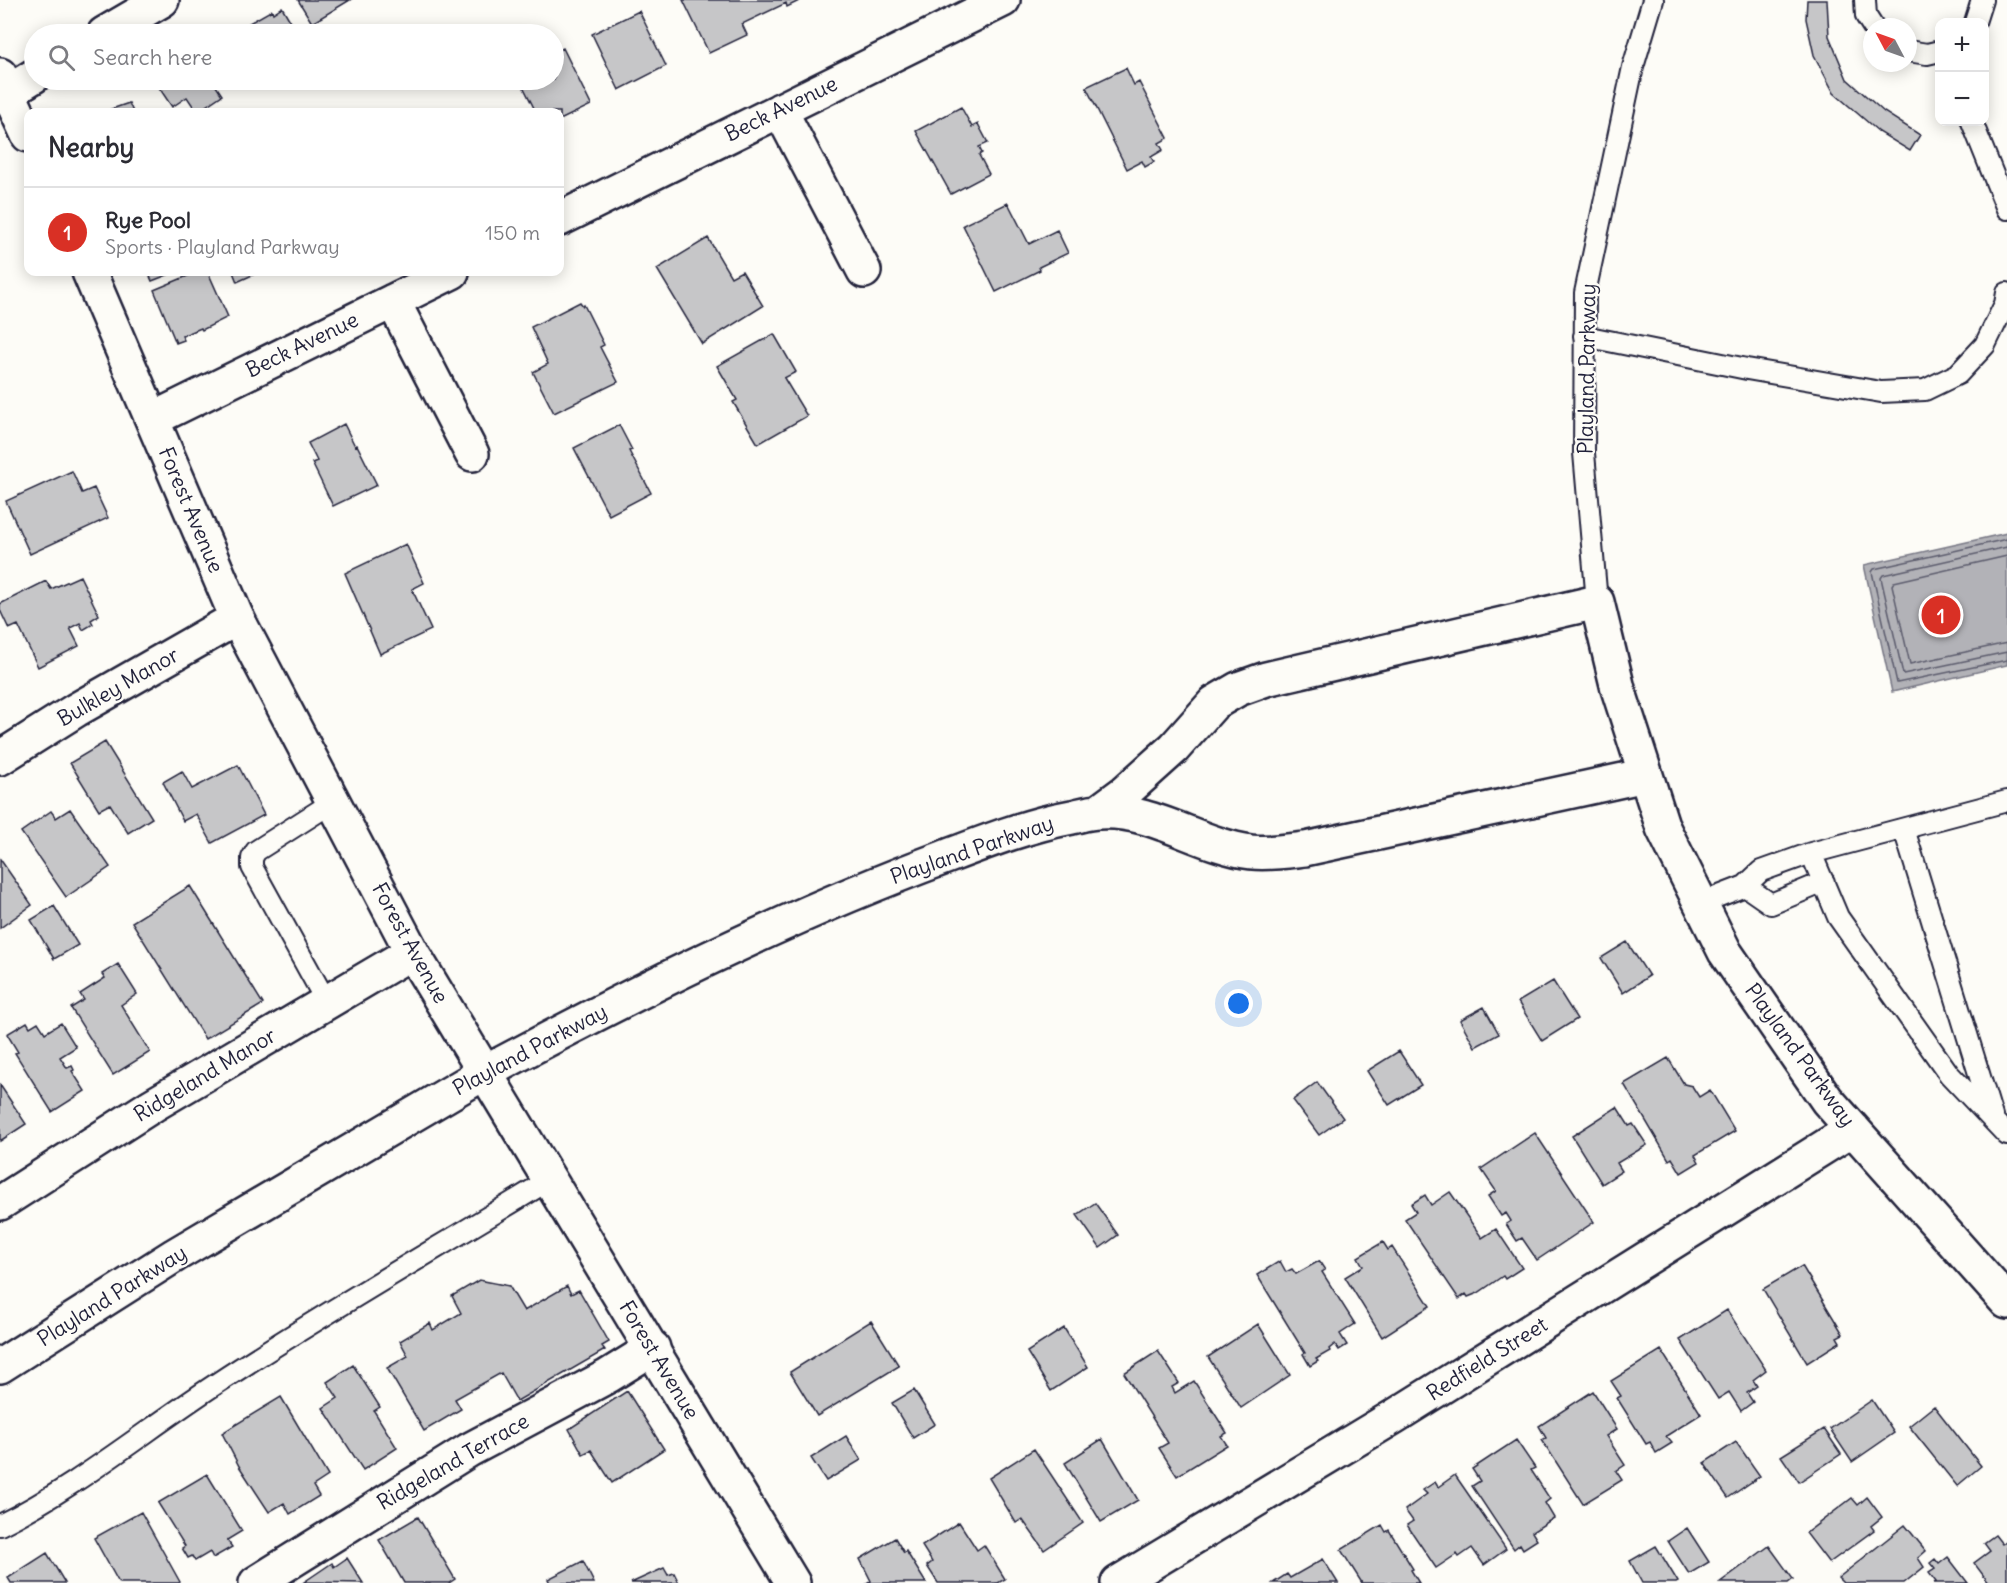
<!DOCTYPE html>
<html lang="en">
<head>
<meta charset="utf-8">
<style>
	body { margin:0; font-family:Delius,sans-serif; background:#f7f7f7; color:#2b2b33 }
	.controls { position:absolute; right:18px; top:18px; display:grid; overflow:hidden; border-radius:12px; box-shadow:0 3px 15px #0003 }
	.controls button { width:54px; height:54px; display:grid; place-items:center; padding:0; border:0; border-bottom:2px solid #e1e1e2; background:#fff; color:#2b2b33; font:30px sans-serif }
	.compass { position:absolute; left:1863px; top:18px; width:54px; height:54px; border-radius:50%; background:#fff; box-shadow:0 3px 15px #0003; rotate:311deg }
	.you { position:absolute; left:1239px; top:1004px; width:21px; height:21px; margin:-15px; border:4px solid #fff; border-radius:50%; background:#1a73e8; box-shadow:0 0 0 9px #1a73e833 }
	.badge { display:grid; place-items:center; width:39px; height:39px; border-radius:50%; background:#d93025; color:#fff; font-size:20px; font-weight:700 }
	.pin { position:absolute; translate:-50% -50%; border:3px solid #fff; box-shadow:0 2px 6px #0006 }
	.list { margin:0; padding:0; list-style:none }
	h2 { display:flex; justify-content:space-between; align-items:center; height:78px; margin:0; padding:0 24px; font-size:26px }
	h2 small { font-size:20px; font-weight:400; color:#7c7c81 }
	.list li { display:grid; grid-template-columns:39px 1fr auto; gap:18px; align-items:center; box-sizing:border-box; height:90px; padding:0 24px; border-top:2px solid #e1e1e2 }
	.list b { display:block; font-size:22px; white-space:nowrap }
	.list p { margin:0; font-size:20px; white-space:nowrap; color:#7c7c81 }
	.list em { font-size:20px; font-style:normal; color:#7c7c81 }
	.icon { flex:none; width:33px; height:33px; fill:none; stroke:currentColor; stroke-width:2; stroke-linecap:round; stroke-linejoin:round }
	.map { position:relative; flex:none; width:2007px; height:1583px; overflow:hidden }
	.search { position:absolute; background:#fff; box-shadow:0 3px 15px #0003; left:24px; top:24px; width:540px; height:66px; display:flex; align-items:center; gap:15px; box-sizing:border-box; padding:0 21px; border-radius:33px; color:#7c7c81; font-size:22px }
	.panel { position:absolute; background:#fff; box-shadow:0 3px 15px #0003; left:24px; top:108px; width:540px; height:168px; border-radius:12px }
	.map>svg:first-child { display:block }
</style>
</head>
<body>
<div class="map">
<svg width="2007" height="1583" viewBox="0 0 2007 1583">
	<rect width="100%" height="100%" fill="#fdfcf7"/>
	<filter id="ink" filterUnits="userSpaceOnUse"><feTurbulence type="fractalNoise" baseFrequency=".0167" numOctaves="2"/><feDisplacementMap in="SourceGraphic" scale="12" xChannelSelector="R" yChannelSelector="G"/><feConvolveMatrix kernelMatrix="1 2 1 2 8 2 1 2 1" color-interpolation-filters="sRGB"/></filter>
	<g filter="url(#ink)">
		<path fill="#b2b2b7" stroke="#787885" stroke-width="1.5" d="M 2007,533 L 2007,665 L 1892,692 L 1864,565 Z"/>
		<g fill="none" stroke-linecap="round" stroke-linejoin="round">
			<path stroke="#5c5c6d" stroke-width="1.5" d="M 2007,539 L 1874,569 L 1872,572 L 1897,683 L 2007,660
				M 2007,547 L 1883,575 L 1881,578 L 1903,674 L 2007,652
				M 2007,556 L 1894,582 L 1892,585 L 1910,664 L 2007,643"/>
		</g>
		<path fill="#c6c6c8" stroke="#22223b" stroke-width="1.5" d="M 298,0 L 350,0 L 312,23 Z
			M 683,0 L 801,0 L 787,7 L 786,3 L 742,24 L 747,35 L 709,53 Z
			M 1807,0 L 1827,0 L 1829,36 L 1847,79 L 1884,112 L 1920,135 L 1910,151 L 1879,132 L 1834,93 L 1814,55 L 1806,19 Z
			M 282,7 L 298,34 L 230,34 L 272,10 L 273,13 Z
			M 639,11 L 666,66 L 619,90 L 592,34 Z
			M 563,48 L 591,105 L 560,120 L 560,112 L 536,112 L 520,80 L 554,80 L 554,53 Z
			M 1126,68 L 1134,85 L 1139,82 L 1168,138 L 1159,143 L 1163,150 L 1151,157 L 1154,162 L 1145,167 L 1142,161 L 1127,169 L 1086,87 Z
			M 161,80 L 212,80 L 222,95 L 197,112 L 187,97 L 172,107 L 156,83 Z
			M 129,103 L 133,112 L 103,112 Z
			M 961,107 L 972,127 L 978,124 L 988,143 L 979,147 L 982,153 L 979,155 L 989,174 L 951,194 L 916,131 Z
			M 1008,203 L 1029,244 L 1057,230 L 1068,253 L 1039,267 L 1040,270 L 996,292 L 963,225 Z
			M 708,238 L 731,277 L 742,271 L 763,306 L 702,344 L 657,269 Z
			M 148,272 L 175,272 L 152,281 Z
			M 197,272 L 208,272 L 228,317 L 202,330 L 201,328 L 182,336 L 184,340 L 176,343 L 154,290 Z
			M 233,272 L 259,272 L 237,282 Z
			M 580,302 L 583,306 L 584,305 L 604,345 L 600,347 L 618,382 L 554,413 L 533,372 L 548,364 L 531,327 Z
			M 774,334 L 796,372 L 784,378 L 807,416 L 758,444 L 733,402 L 737,400 L 717,366 Z
			M 344,424 L 355,446 L 357,445 L 377,485 L 333,506 L 312,463 L 317,461 L 308,443 Z
			M 619,425 L 632,450 L 629,451 L 651,493 L 609,515 L 574,448 Z
			M 72,471 L 82,493 L 94,488 L 108,518 L 30,554 L 6,501 Z
			M 406,544 L 424,583 L 412,589 L 431,630 L 380,654 L 345,573 Z
			M 80,576 L 99,615 L 91,620 L 93,624 L 83,630 L 80,623 L 70,628 L 79,646 L 38,667 L 18,625 L 9,629 L 0,610 L 0,604 L 46,581 L 51,589 Z
			M 105,742 L 152,818 L 128,833 L 110,804 L 99,810 L 70,763 Z
			M 238,765 L 264,815 L 212,843 L 196,814 L 183,821 L 163,782 L 182,771 L 192,789 Z
			M 70,809 L 110,867 L 66,897 L 21,832 L 51,811 L 56,818 Z
			M 0,859 L 32,905 L 0,928 Z
			M 190,886 L 263,1004 L 205,1039 L 132,922 Z
			M 54,906 L 78,945 L 54,959 L 31,920 Z
			M 1627,942 L 1649,976 L 1623,993 L 1601,958 Z
			M 118,964 L 137,994 L 121,1005 L 150,1052 L 113,1075 L 71,1008 L 84,1000 L 80,994 L 105,978 L 102,974 Z
			M 1553,981 L 1577,1019 L 1542,1041 L 1518,1002 Z
			M 1484,1007 L 1499,1034 L 1475,1047 L 1460,1020 Z
			M 27,1022 L 30,1027 L 38,1022 L 45,1033 L 61,1023 L 76,1047 L 60,1057 L 67,1068 L 72,1066 L 74,1070 L 72,1071 L 85,1091 L 52,1112 L 15,1053 L 18,1052 L 7,1034 Z
			M 1399,1051 L 1421,1085 L 1389,1105 L 1367,1071 Z
			M 1668,1058 L 1684,1084 L 1692,1086 L 1699,1097 L 1710,1090 L 1735,1131 L 1695,1155 L 1699,1162 L 1681,1173 L 1672,1158 L 1669,1160 L 1624,1084 Z
			M 1317,1082 L 1343,1118 L 1319,1135 L 1293,1100 Z
			M 0,1085 L 26,1124 L 0,1141 Z
			M 1617,1107 L 1629,1126 L 1633,1124 L 1647,1145 L 1617,1163 L 1622,1171 L 1602,1184 L 1572,1136 Z
			M 1535,1133 L 1594,1222 L 1537,1260 L 1522,1238 L 1517,1241 L 1506,1224 L 1511,1221 L 1506,1213 L 1501,1216 L 1488,1196 L 1496,1191 L 1481,1169 Z
			M 1450,1192 L 1482,1238 L 1496,1229 L 1522,1268 L 1505,1279 L 1503,1276 L 1478,1293 L 1468,1297 L 1466,1294 L 1459,1299 L 1405,1219 L 1416,1212 L 1411,1204 L 1425,1195 L 1431,1205 Z
			M 1095,1203 L 1118,1235 L 1100,1248 L 1077,1215 Z
			M 1383,1242 L 1388,1250 L 1392,1247 L 1430,1306 L 1382,1337 L 1345,1277 L 1363,1266 L 1358,1257 Z
			M 1280,1261 L 1286,1272 L 1292,1269 L 1296,1274 L 1319,1261 L 1325,1270 L 1322,1272 L 1355,1324 L 1340,1334 L 1347,1345 L 1339,1350 L 1335,1344 L 1329,1349 L 1330,1351 L 1316,1359 L 1318,1361 L 1310,1366 L 1303,1354 L 1305,1353 L 1257,1275 Z
			M 1802,1266 L 1843,1334 L 1837,1337 L 1840,1342 L 1807,1363 L 1763,1289 Z
			M 479,1280 L 509,1286 L 524,1311 L 567,1286 L 571,1294 L 579,1290 L 609,1342 L 602,1346 L 605,1350 L 517,1401 L 501,1373 L 455,1399 L 461,1409 L 424,1431 L 387,1368 L 408,1356 L 400,1341 L 430,1323 L 433,1330 L 461,1313 L 452,1296 Z
			M 1727,1310 L 1766,1370 L 1753,1380 L 1757,1386 L 1747,1393 L 1753,1402 L 1741,1411 L 1729,1392 L 1718,1399 L 1680,1340 Z
			M 871,1321 L 899,1366 L 817,1416 L 790,1372 Z
			M 1258,1324 L 1290,1375 L 1241,1408 L 1208,1357 Z
			M 1064,1328 L 1088,1367 L 1051,1391 L 1027,1352 Z
			M 1661,1350 L 1701,1414 L 1666,1436 L 1672,1443 L 1656,1453 L 1650,1442 L 1646,1444 L 1617,1398 L 1621,1396 L 1611,1381 Z
			M 1158,1351 L 1179,1383 L 1172,1387 L 1175,1393 L 1194,1381 L 1227,1433 L 1221,1436 L 1227,1445 L 1177,1476 L 1159,1448 L 1168,1443 L 1124,1373 Z
			M 353,1365 L 380,1407 L 374,1411 L 397,1448 L 363,1470 L 323,1408 L 338,1398 L 327,1382 Z
			M 914,1390 L 935,1424 L 913,1438 L 892,1403 Z
			M 627,1391 L 664,1449 L 612,1483 L 591,1450 L 583,1454 L 569,1429 Z
			M 1593,1391 L 1617,1429 L 1606,1436 L 1625,1465 L 1616,1471 L 1622,1480 L 1583,1504 L 1542,1440 L 1546,1438 L 1539,1426 Z
			M 281,1397 L 328,1476 L 313,1486 L 319,1496 L 290,1514 L 284,1503 L 269,1512 L 239,1466 L 222,1433 Z
			M 1872,1400 L 1894,1433 L 1852,1462 L 1830,1429 Z
			M 1934,1406 L 1981,1466 L 1957,1486 L 1909,1426 Z
			M 1824,1429 L 1841,1454 L 1799,1482 L 1781,1456 Z
			M 846,1436 L 861,1460 L 826,1481 L 811,1458 Z
			M 1102,1439 L 1138,1500 L 1101,1522 L 1065,1463 Z
			M 1516,1440 L 1535,1468 L 1531,1470 L 1550,1499 L 1545,1503 L 1554,1518 L 1532,1532 L 1537,1540 L 1523,1549 L 1520,1544 L 1514,1549 L 1472,1486 L 1480,1481 L 1472,1469 Z
			M 1736,1442 L 1760,1476 L 1728,1498 L 1704,1463 Z
			M 1034,1449 L 1083,1523 L 1044,1550 L 1022,1519 L 1016,1523 L 989,1478 Z
			M 207,1474 L 242,1531 L 227,1540 L 232,1547 L 213,1558 L 210,1552 L 195,1561 L 192,1556 L 188,1558 L 182,1548 L 185,1546 L 158,1503 Z
			M 1455,1475 L 1506,1549 L 1484,1565 L 1472,1548 L 1459,1557 L 1457,1554 L 1436,1568 L 1407,1525 L 1413,1521 L 1405,1510 L 1427,1494 L 1423,1490 L 1435,1482 L 1438,1487 Z
			M 1867,1497 L 1882,1517 L 1871,1526 L 1874,1530 L 1829,1563 L 1806,1533 L 1852,1498 L 1858,1505 Z
			M 141,1512 L 180,1582 L 179,1583 L 119,1583 L 94,1538 Z
			M 418,1517 L 455,1579 L 449,1583 L 404,1583 L 379,1540 Z
			M 959,1522 L 977,1550 L 984,1545 L 1005,1579 L 998,1583 L 938,1583 L 927,1566 L 932,1562 L 922,1546 Z
			M 1382,1525 L 1386,1532 L 1389,1530 L 1413,1569 L 1411,1570 L 1419,1583 L 1362,1583 L 1341,1550 Z
			M 1905,1525 L 1926,1551 L 1918,1558 L 1924,1567 L 1904,1583 L 1843,1583 L 1838,1578 Z
			M 1687,1528 L 1709,1562 L 1689,1574 L 1668,1541 Z
			M 1995,1535 L 2002,1544 L 2007,1540 L 2007,1583 L 1989,1583 L 1974,1563 L 1990,1551 L 1984,1543 Z
			M 895,1538 L 904,1553 L 906,1551 L 926,1583 L 868,1583 L 871,1581 L 860,1559 Z
			M 1656,1546 L 1678,1582 L 1676,1583 L 1642,1583 L 1630,1561 Z
			M 1769,1546 L 1793,1579 L 1788,1583 L 1719,1583 Z
			M 47,1553 L 65,1583 L 11,1583 L 8,1578 Z
			M 1948,1557 L 1968,1583 L 1934,1583 L 1936,1582 L 1929,1573 L 1935,1569 L 1930,1563 L 1935,1559 L 1939,1564 Z
			M 347,1558 L 363,1583 L 304,1582 L 332,1563 L 334,1567 Z
			M 1323,1559 L 1338,1583 L 1273,1583 L 1287,1574 L 1290,1578 Z
			M 583,1561 L 594,1583 L 550,1583 L 548,1579 Z
			M 664,1568 L 668,1575 L 674,1573 L 679,1583 L 631,1583 Z"/>
		<g fill="none" stroke-linecap="round" stroke-linejoin="round">
			<g stroke="#22223b" stroke-width="24">
				<path id="service" d="M 1865,0 L 1866,16 L 1873,27
					M 1975,22 L 1982,0
					M 1908,51 L 1927,54 L 1940,51
					M 1972,122 L 2007,209
					M 1584,336 L 1747,369 L 1881,392 L 1925,390 L 1958,374 L 1985,345 L 2005,304 L 2007,293
					M 1597,602 L 1584,453 L 1585,293 L 1633,67 L 1653,0
					M 1904,829 L 1992,1116
					M 1811,853 L 1838,917 L 1949,1074 L 2007,1135
					M 1745,886 L 1771,904 L 1824,882
					M 1701,903 L 1745,886 L 1761,871 L 1811,853 L 2007,801
					M 327,1003 L 252,867 L 252,858 L 256,851 L 333,802
					M 0,1525 C 77,1487 144,1431 216,1384 C 325,1312 438,1248 549,1180"/>
			</g>
			<g stroke="#22223b" stroke-width="38">
				<path id="minor" d="M 104,34 L 162,0
					M 8,92 L 34,76
					M 780,110 L 864,271
					M 560,219 L 1003,0
					M 393,301 L 472,454
					M 153,419 L 452,272
					M 0,758 L 76,710 L 237,618
					M 1098,812 L 1125,792 L 1174,748 L 1214,703 L 1238,689 L 1266,679 L 1597,602 L 1618,689 L 1663,828 L 1725,952 L 1827,1100 L 2007,1302
					M 484,1073 C 634,993 784,917 943,858 C 985,842 1028,825 1072,817 C 1081,815 1090,812 1099,812 C 1154,809 1198,845 1251,852 C 1269,854 1288,851 1305,849 L 1646,775
					M 0,1203 L 153,1105 L 412,952
					M 256,1583 L 469,1450 L 608,1376 L 653,1348
					M 1118,1583 L 1395,1416 L 1853,1129"/>
			</g>
			<g stroke="#22223b" stroke-width="38">
				<path id="tertiary" d="M 0,75 L 28,135
					M 89,272 L 237,618 L 412,952 L 793,1583"/>
			</g>
			<g stroke="#22223b" stroke-width="38">
				<path id="secondary" d="M 0,1366 L 175,1255 L 484,1073"/>
			</g>
			<use href="#service" stroke="#fdfcf7" stroke-width="20"/>
			<use href="#minor" stroke="#fdfcf7" stroke-width="33"/>
			<use href="#tertiary" stroke="#fdfcf7" stroke-width="33"/>
			<use href="#secondary" stroke="#fdfcf7" stroke-width="33"/>
		</g>
	</g>
	<g text-anchor="middle" stroke-width="4.5" stroke-linejoin="round" paint-order="stroke">
		<g font-size="21" fill="#22223b" stroke="#fdfcf7">
			<text transform="translate(781 109) rotate(-26)" y="7">Beck Avenue</text>
			<text transform="translate(302 345) rotate(-26)" y="7">Beck Avenue</text>
			<text transform="translate(1587 369) rotate(-89)" y="7">Playland Parkway</text>
			<text transform="translate(191 510) rotate(67)" y="7">Forest Avenue</text>
			<text transform="translate(118 687) rotate(-30)" y="7">Bulkley Manor</text>
			<text transform="translate(972 850) rotate(-19)" y="7">Playland Parkway</text>
			<text transform="translate(410 943) rotate(61)" y="7">Forest Avenue</text>
			<text transform="translate(530 1050) rotate(-28)" y="7">Playland Parkway</text>
			<text transform="translate(1800 1055) rotate(54)" y="7">Playland Parkway</text>
			<text transform="translate(205 1075) rotate(-31)" y="7">Ridgeland Manor</text>
			<text transform="translate(112 1296) rotate(-32)" y="7">Playland Parkway</text>
			<text transform="translate(1487 1359) rotate(-32)" y="7">Redfield Street</text>
			<text transform="translate(659 1360) rotate(59)" y="7">Forest Avenue</text>
			<text transform="translate(453 1462) rotate(-30)" y="7">Ridgeland Terrace</text>
		</g>
	</g>
</svg>
<div class="controls">
<button>+</button>
<button>−</button>
</div>
<svg class="compass" viewBox="-18 -18 36 36"><path d="M0-13l5 13h-10z" fill="#e53935"/><path d="M0 13l5-13h-10z" fill="#7c7c81"/></svg>
<div class="you"></div>
<div class="pin badge" style="left:1941px;top:615px">1</div>
<div class="search"><svg class="icon" aria-label="search" viewBox="0 0 24 24"><circle cx="10" cy="10" r="6"/><path d="M15 15l6 6"/></svg>Search here</div>
<section class="panel">
<h2>Nearby<small></small></h2>
<ul class="list">
<li><span class="badge">1</span><div><b>Rye Pool</b><p>Sports · Playland Parkway</p></div><em>150 m</em></li>
</ul>
</section>
</div>
</body>
</html>
